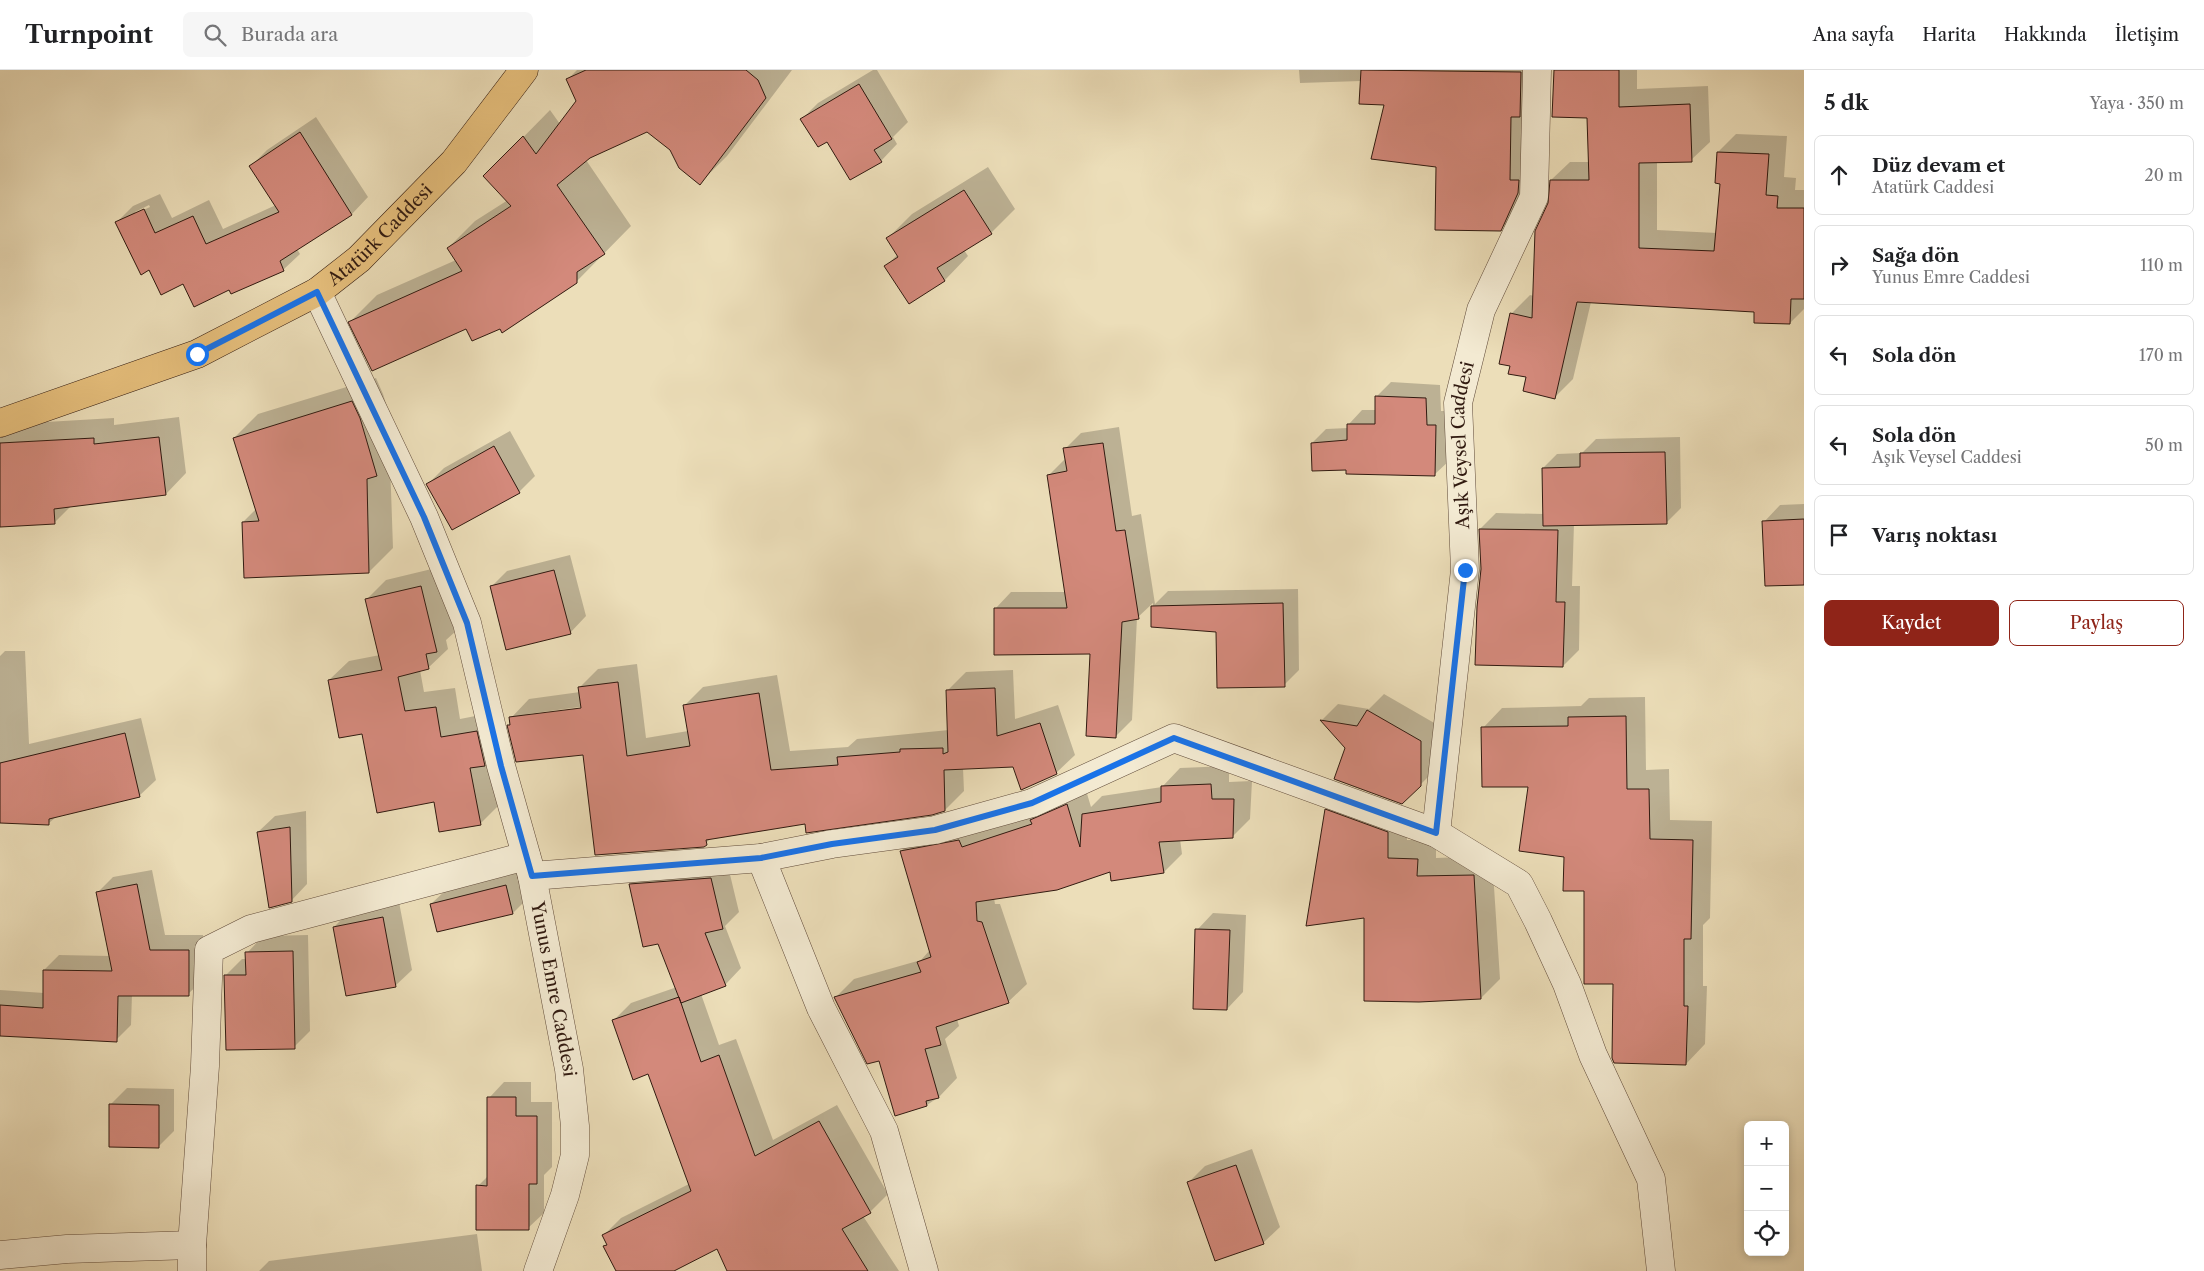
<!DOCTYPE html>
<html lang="tr">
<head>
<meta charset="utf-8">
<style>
	body { margin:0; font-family:"Libre Caslon Text",serif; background:#f6f6f6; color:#202124 }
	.controls { position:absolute; right:15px; bottom:15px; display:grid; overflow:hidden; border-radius:8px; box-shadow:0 2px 8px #0003 }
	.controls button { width:45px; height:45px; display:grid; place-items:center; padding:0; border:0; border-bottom:1px solid #e0e0e0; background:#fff; color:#202124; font:25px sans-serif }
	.stop { position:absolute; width:15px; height:15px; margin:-11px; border:4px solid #1a73e8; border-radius:50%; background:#fff }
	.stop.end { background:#1a73e8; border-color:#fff; box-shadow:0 1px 5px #0008 }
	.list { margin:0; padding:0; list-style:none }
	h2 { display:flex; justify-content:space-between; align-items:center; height:65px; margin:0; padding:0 20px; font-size:21px }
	h2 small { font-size:16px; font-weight:400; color:#757577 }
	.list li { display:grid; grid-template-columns:32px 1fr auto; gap:15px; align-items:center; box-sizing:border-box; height:80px; margin:0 10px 10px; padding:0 10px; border:1px solid #e0e0e0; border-radius:8px }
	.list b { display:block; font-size:19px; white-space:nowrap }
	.list p { margin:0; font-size:16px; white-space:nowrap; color:#757577 }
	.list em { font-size:16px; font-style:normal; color:#757577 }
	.actions { display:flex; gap:10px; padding:15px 20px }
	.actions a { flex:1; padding:11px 0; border:1px solid #8f2418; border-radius:8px; text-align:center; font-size:18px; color:#8f2418 }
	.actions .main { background:#8f2418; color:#fff }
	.icon { flex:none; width:28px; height:28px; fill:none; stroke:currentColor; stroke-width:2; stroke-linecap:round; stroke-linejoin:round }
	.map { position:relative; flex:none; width:1804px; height:1201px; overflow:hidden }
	header { display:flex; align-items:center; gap:30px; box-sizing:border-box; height:70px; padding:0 25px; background:#fff; border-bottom:1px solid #e0e0e0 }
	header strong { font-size:24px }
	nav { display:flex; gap:28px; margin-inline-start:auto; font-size:18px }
	.search { width:350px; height:45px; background:#f6f6f6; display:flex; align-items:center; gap:12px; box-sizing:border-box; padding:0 18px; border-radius:8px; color:#757577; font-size:19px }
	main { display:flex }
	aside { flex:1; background:#fff }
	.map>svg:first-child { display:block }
</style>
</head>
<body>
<header>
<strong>Turnpoint</strong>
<div class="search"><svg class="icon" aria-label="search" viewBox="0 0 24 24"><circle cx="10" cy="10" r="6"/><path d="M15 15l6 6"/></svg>Burada ara</div>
<nav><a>Ana sayfa</a><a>Harita</a><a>Hakkında</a><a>İletişim</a></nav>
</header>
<main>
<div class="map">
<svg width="1804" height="1201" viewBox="0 0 1804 1201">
	<rect width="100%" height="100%" fill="#ecdeb9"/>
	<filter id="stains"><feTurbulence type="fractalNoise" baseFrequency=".004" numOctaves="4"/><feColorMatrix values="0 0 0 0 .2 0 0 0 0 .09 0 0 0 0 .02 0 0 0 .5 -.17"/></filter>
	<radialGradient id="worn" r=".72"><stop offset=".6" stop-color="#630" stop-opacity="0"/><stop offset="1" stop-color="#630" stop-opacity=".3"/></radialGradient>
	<path fill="#0003" fill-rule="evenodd" d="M 577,0 L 792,0 L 727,86 L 700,113 L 671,80 L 648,61 L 586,90 L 631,156 L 576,212 L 500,257 L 350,252 L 377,225 L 456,190 L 448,178 L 475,151 L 508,130 L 485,106 L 550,40 L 560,54 L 578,31 L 568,9 Z
		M 873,0 L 877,0 L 908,52 L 893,67 L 897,74 L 881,91 L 827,70 L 802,49 L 818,33 Z
		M 1299,0 L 1539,0 L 1519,141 L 1500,160 L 1437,96 L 1385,34 L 1361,11 L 1300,13 Z
		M 1554,0 L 1637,0 L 1637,19 L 1708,16 L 1710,72 L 1691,90 L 1657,91 L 1657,160 L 1717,163 L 1721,112 L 1718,82 L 1736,64 L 1787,66 L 1784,107 L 1796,108 L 1795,120 L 1804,120 L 1804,239 L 1790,253 L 1755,240 L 1591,232 L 1573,309 L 1555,327 L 1528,307 L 1512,243 L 1530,225 L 1534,226 L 1551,110 L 1570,92 L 1590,92 L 1588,47 L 1553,46 Z
		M 316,47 L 368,127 L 352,144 L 297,179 L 300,184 L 283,200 L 230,218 L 184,213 L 150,199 L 117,152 L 133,136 L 160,124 L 172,148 L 209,130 L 223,159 L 276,135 L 251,96 L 267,80 ZM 149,135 L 150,137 L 135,144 L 135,142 Z
		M 988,97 L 1015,139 L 991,163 L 964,180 L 968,186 L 945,210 L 910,232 L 886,196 L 898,184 L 888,168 L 912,144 Z
		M 376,308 L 383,324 L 401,381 L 390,391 L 393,478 L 369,502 L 243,452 L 256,439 L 234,368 L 258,344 Z
		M 1391,312 L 1440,315 L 1441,341 L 1450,341 L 1449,391 L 1435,404 L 1348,398 L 1312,373 L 1326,359 L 1348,358 L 1349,354 L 1362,340 L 1377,340 L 1377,326 Z
		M 179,347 L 186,403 L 166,424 L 72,435 L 55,452 L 0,456 L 0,366 L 12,354 L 114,348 L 114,355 Z
		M 1119,357 L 1132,446 L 1141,444 L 1155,534 L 1168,521 L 1298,519 L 1299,600 L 1284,615 L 1218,561 L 1152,556 L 1153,533 L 1137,548 L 1132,650 L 1116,666 L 1091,583 L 995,539 L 1011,522 L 1066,522 L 1049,405 L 1065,389 L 1065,379 L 1081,363 Z
		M 510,361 L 535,406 L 519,422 L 428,414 L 444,398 Z
		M 1680,367 L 1681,438 L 1666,453 L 1574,454 L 1572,516 L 1580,516 L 1579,580 L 1563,596 L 1482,500 L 1480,459 L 1496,443 L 1544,444 L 1543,398 L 1557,384 L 1582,383 L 1596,369 Z
		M 1804,434 L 1804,514 L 1764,452 L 1780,435 Z
		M 570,485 L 586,546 L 570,563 L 491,517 L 507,501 Z
		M 440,497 L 456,561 L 446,570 L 448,579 L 428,598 L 420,600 L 424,622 L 455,618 L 460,649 L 496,642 L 500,734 L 480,754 L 435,731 L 363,663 L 329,610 L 349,591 L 380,585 L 367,529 L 386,510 Z
		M 5,581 L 25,581 L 29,674 L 141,648 L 156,710 L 139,726 L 57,746 L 48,754 L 0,752 L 0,586 Z
		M 637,594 L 646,668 L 688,661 L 684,636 L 703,617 L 777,605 L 790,681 L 848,677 L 857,669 L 949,660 L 947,621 L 966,602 L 1013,600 L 1015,649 L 1058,635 L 1075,685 L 1056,703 L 1014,696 L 963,698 L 964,721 L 945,740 L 806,752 L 711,768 L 703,776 L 584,683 L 509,656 L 511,653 L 511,648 L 529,629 L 580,622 L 579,618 L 598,599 ZM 587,636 L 587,639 L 528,646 L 528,644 Z
		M 1384,624 L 1436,654 L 1437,698 L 1402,733 L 1346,678 L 1322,650 L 1338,634 L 1369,639 Z
		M 1645,627 L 1646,700 L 1669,699 L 1670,750 L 1712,751 L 1710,848 L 1703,855 L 1703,916 L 1707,916 L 1705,974 L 1686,994 L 1614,913 L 1585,820 L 1565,786 L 1530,715 L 1483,658 L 1502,638 L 1581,636 L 1589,628 Z
		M 1229,696 L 1229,712 L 1252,711 L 1250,749 L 1232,767 L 1180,769 L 1182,784 L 1164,802 L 1111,801 L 994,828 L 995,834 L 1000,834 L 1027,914 L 1008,932 L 957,949 L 959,956 L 945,969 L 957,1008 L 939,1027 L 927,1035 L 880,989 L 836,927 L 854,909 L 921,890 L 930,880 L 901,781 L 920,763 L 1085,717 L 1091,737 L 1102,726 L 1162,717 L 1180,698 Z
		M 1345,721 L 1407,744 L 1407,770 L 1436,770 L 1436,788 L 1492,786 L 1500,909 L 1481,928 L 1365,846 L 1326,740 Z
		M 306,741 L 307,814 L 291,831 L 258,762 L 275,746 Z
		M 727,792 L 739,842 L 725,856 L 741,898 L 725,915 L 701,924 L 719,975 L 736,969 L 773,1070 L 837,1035 L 888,1124 L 870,1142 L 863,1146 L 899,1201 L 728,1201 L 717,1178 L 671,1201 L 617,1201 L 605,1177 L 608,1174 L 604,1165 L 621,1148 L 689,1114 L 649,1003 L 614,950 L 631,933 L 677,917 L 659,872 L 630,814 L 646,798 Z
		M 522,799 L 529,827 L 513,843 L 431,834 L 448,818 Z
		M 152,800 L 165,865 L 203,865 L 203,910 L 188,924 L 132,924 L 131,955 L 116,970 L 0,964 L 0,920 L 44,923 L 44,900 L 59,885 L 110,886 L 98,822 L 113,807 Z
		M 399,832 L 412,900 L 395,916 L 334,857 L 350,841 Z
		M 1213,843 L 1246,845 L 1243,922 L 1227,939 L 1197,860 Z
		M 308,865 L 310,961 L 294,977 L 226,905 L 242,889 L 247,889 L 247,883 L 263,866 Z
		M 504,1012 L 531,1012 L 531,1032 L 552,1032 L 552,1097 L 544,1105 L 544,1143 L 528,1158 L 478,1116 L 489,1105 L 489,1028 Z
		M 127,1018 L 174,1019 L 174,1061 L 158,1077 L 111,1034 Z
		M 1252,1079 L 1280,1157 L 1263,1173 L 1189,1112 L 1205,1096 Z
		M 477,1164 L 482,1201 L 259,1201 L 269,1191 Z"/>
	<path fill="#d3897b" stroke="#311a10" d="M 586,0 L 746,0 L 758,10 L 766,28 L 700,115 L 679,98 L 670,80 L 647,62 L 590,88 L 557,115 L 605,184 L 577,202 L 577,213 L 502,263 L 500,259 L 472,271 L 466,259 L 372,301 L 348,252 L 462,201 L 447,178 L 511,136 L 483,106 L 523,66 L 536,84 L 576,31 L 566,9 Z
		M 1361,0 L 1521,2 L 1520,47 L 1511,47 L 1510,110 L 1519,110 L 1518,123 L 1501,161 L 1435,160 L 1436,97 L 1371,89 L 1384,35 L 1359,34 Z
		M 1554,0 L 1619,0 L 1619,37 L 1690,34 L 1692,92 L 1639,93 L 1639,178 L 1714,181 L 1720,114 L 1715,113 L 1717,82 L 1769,84 L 1766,125 L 1778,126 L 1777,138 L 1804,138 L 1804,229 L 1791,229 L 1790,254 L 1754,253 L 1754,242 L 1577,232 L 1555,329 L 1523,321 L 1526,307 L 1508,304 L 1510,296 L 1499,294 L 1510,243 L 1532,248 L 1535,161 L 1548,133 L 1550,110 L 1589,110 L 1587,48 L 1552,47 Z
		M 859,14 L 892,69 L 874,80 L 882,92 L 850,110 L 827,72 L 818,77 L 800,49 Z
		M 300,62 L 352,145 L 280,191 L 284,201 L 231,224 L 229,220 L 194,237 L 183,214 L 161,225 L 149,200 L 141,205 L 115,152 L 144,139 L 155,163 L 193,146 L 206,174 L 279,142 L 249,96 Z
		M 964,120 L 992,164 L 937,198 L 945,211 L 909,234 L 884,196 L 898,187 L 886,168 Z
		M 1375,326 L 1426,328 L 1427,355 L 1436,355 L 1435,406 L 1346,404 L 1346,400 L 1312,401 L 1311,373 L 1347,370 L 1347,354 L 1375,354 Z
		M 352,331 L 360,348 L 377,406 L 367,409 L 369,503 L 244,508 L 242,452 L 259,451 L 233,368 Z
		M 159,367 L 166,425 L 54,439 L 55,454 L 0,457 L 0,373 L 94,368 L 94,374 Z
		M 1103,373 L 1116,461 L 1125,460 L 1139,549 L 1122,552 L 1116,668 L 1086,666 L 1090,584 L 994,585 L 994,538 L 1067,538 L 1047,405 L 1067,401 L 1063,378 Z
		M 494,376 L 520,423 L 452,460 L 426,414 Z
		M 1665,382 L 1667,454 L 1543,456 L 1542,398 L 1580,397 L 1580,383 Z
		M 1804,449 L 1804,515 L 1765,516 L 1762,451 Z
		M 1479,459 L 1558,460 L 1556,532 L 1565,532 L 1563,597 L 1475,595 L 1477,537 L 1481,499 Z
		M 554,500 L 571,564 L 506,580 L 490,516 Z
		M 421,516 L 437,582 L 426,584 L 429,599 L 398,607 L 405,641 L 436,637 L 441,667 L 477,661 L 485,696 L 470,698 L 481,755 L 439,762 L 434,732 L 377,743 L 362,664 L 339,668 L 328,610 L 382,600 L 365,529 Z
		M 1283,533 L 1285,617 L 1217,618 L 1216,562 L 1151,557 L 1151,536 Z
		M 618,612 L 627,686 L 690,676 L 683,635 L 759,623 L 771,700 L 838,695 L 837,687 L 900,682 L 900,679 L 943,678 L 943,684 L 948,682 L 946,620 L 995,618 L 997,666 L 1040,653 L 1057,704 L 1021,720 L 1013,697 L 944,700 L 945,741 L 932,745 L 806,763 L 805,754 L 706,770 L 707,775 L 704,777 L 595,785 L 583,685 L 516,692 L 507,655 L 510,655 L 509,647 L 581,638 L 578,617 Z
		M 1367,640 L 1421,671 L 1421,716 L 1402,734 L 1334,709 L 1345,678 L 1320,650 L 1357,656 Z
		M 1626,646 L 1627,719 L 1649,719 L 1650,769 L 1693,770 L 1691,869 L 1684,869 L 1684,936 L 1688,936 L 1686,995 L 1614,993 L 1612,988 L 1613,914 L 1584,914 L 1584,821 L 1563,821 L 1564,787 L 1519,781 L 1528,717 L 1482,717 L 1481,657 L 1568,656 L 1568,647 Z
		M 125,663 L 140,727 L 49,749 L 49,755 L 0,753 L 0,693 Z
		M 1211,714 L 1212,729 L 1234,729 L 1233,768 L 1159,772 L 1164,803 L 1111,811 L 1110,802 L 1057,820 L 976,832 L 977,851 L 982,852 L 1009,933 L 936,957 L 941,975 L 925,979 L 939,1028 L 926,1031 L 927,1036 L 895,1046 L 879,991 L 867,994 L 834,927 L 921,902 L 917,892 L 931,887 L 900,781 L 959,770 L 962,777 L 1032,754 L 1030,750 L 1067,734 L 1080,777 L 1082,744 L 1161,732 L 1161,716 Z
		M 1325,739 L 1388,762 L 1388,788 L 1418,789 L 1417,806 L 1474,805 L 1481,929 L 1419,932 L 1364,931 L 1364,848 L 1306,856 Z
		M 290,757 L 292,832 L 269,838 L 257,762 Z
		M 711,808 L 723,859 L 705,863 L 726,916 L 681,933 L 658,874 L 643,877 L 629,814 Z
		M 137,814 L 150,880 L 189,880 L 189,926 L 118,926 L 117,972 L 0,966 L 0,935 L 43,938 L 43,900 L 112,901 L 96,822 Z
		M 506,815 L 513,844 L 437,862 L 430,834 Z
		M 383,847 L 396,917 L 346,926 L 333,857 Z
		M 1195,859 L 1230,860 L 1227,940 L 1193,939 Z
		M 293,881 L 295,979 L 226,980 L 224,905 L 246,905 L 245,882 Z
		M 679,927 L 701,992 L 719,985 L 755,1086 L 819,1051 L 871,1143 L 842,1159 L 868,1201 L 727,1201 L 717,1179 L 674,1201 L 616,1201 L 603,1176 L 607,1175 L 602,1165 L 691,1121 L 648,1004 L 633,1010 L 612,950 Z
		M 487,1027 L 516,1027 L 516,1046 L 537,1046 L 537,1114 L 529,1114 L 529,1160 L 476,1160 L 476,1115 L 487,1116 Z
		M 109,1034 L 159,1035 L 159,1078 L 109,1077 Z
		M 1236,1095 L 1264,1174 L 1215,1191 L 1187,1112 Z"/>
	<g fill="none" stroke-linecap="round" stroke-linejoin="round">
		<g stroke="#604b3a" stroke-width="29">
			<g id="minor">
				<path id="s1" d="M 317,222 L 424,447 L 467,553 L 501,696 L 532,806 L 569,999 L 575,1056 L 575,1085 L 565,1125 L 538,1201"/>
				<path id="s2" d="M 1436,763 L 1465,500 L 1458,333 L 1481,240 L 1534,127 L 1537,0"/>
				<path d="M 761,788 L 821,938 L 884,1061 L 924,1201"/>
				<path d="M 532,806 L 761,788 L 832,774 L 935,760 L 1032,733 L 1174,668 L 1436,763 L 1519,814 L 1538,851 L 1567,914 L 1593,985 L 1651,1109 L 1661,1201"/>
				<path d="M 0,1185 L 67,1179 L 192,1175"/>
				<path d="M 192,1201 L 192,1175 L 205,996 L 209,880 L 251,859 L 526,786"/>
			</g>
		</g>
		<g stroke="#311a10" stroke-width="29">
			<g id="major">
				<path id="s3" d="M 0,353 L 197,284 L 317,222 L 359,189 L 454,92 L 524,0"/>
			</g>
		</g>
		<use href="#minor" stroke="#f3ead2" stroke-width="28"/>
		<use href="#major" stroke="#e6bf7c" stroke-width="28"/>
	</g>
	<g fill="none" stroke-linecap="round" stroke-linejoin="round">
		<path stroke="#1a73e8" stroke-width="6" d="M 197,284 L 317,222 L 424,447 L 467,553 L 501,696 L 532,806 L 761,788 L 832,774 L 935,760 L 1032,733 L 1174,668 L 1436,763 L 1465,500"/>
	</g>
	<g text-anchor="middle" stroke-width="4" stroke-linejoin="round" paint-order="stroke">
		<g font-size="18" fill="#311a10" stroke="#f3ead2">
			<text dy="6" stroke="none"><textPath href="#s3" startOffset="429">Atatürk Caddesi</textPath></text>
			<text dy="6" stroke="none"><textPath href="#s2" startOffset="390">Aşık Veysel Caddesi</textPath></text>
			<text dy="6" stroke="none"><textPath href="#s1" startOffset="740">Yunus Emre Caddesi</textPath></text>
		</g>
	</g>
	<rect width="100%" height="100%" filter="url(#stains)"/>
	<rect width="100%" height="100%" fill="url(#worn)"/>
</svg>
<div class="controls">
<button>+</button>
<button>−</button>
<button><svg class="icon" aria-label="locate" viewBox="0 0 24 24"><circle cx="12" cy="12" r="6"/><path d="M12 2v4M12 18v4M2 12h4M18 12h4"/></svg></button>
</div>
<div class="stop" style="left:197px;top:284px"></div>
<div class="stop end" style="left:1465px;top:500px"></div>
</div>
<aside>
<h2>5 dk<small>Yaya · 350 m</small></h2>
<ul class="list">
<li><svg class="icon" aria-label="ahead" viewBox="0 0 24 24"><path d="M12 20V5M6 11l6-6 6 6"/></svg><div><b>Düz devam et</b><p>Atatürk Caddesi</p></div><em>20 m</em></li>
<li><svg class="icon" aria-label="right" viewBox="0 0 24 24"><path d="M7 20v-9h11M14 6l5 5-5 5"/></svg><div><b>Sağa dön</b><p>Yunus Emre Caddesi</p></div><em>110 m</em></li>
<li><svg class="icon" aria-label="left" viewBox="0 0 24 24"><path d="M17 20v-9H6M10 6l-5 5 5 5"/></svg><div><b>Sola dön</b></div><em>170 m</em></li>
<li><svg class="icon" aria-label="left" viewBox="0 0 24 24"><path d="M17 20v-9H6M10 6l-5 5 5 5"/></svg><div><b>Sola dön</b><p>Aşık Veysel Caddesi</p></div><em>50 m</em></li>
<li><svg class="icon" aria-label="arrive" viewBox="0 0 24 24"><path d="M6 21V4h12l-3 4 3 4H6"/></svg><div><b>Varış noktası</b></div></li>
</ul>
<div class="actions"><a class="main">Kaydet</a><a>Paylaş</a></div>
</aside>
</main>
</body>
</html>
